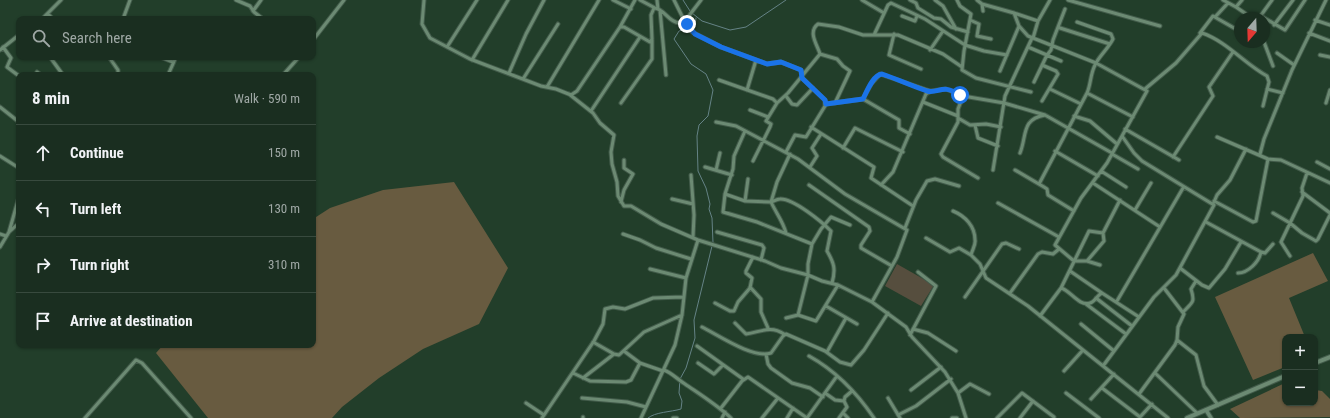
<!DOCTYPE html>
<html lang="en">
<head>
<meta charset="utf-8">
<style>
	body { margin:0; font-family:"Roboto Condensed",sans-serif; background:#233629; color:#f1f3f6 }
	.controls { position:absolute; right:12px; bottom:12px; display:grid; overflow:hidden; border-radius:8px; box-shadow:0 1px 3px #0004 }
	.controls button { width:36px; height:36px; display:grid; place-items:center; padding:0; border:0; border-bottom:1px solid #384a3e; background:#1a2e20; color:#f1f3f6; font:20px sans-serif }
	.compass { position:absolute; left:1234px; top:12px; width:36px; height:36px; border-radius:50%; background:#1a2e20; box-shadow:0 1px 3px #0004; rotate:199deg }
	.stop { position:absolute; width:12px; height:12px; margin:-9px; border:3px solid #1a73e8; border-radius:50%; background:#fff }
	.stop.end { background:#1a73e8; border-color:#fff; box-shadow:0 1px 4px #0008 }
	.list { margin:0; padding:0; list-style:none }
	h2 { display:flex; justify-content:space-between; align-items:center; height:52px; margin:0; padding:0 16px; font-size:17px }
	h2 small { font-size:13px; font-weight:400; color:#9fa8a5 }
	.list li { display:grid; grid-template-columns:26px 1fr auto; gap:12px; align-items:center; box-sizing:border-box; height:56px; padding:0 16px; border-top:1px solid #384a3e }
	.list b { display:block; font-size:15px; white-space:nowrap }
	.list em { font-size:13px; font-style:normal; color:#9fa8a5 }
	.icon { flex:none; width:22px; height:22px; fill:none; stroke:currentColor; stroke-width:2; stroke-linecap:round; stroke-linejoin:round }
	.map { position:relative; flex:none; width:1330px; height:418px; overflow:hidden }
	.search { position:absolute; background:#1a2e20; box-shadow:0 1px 3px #0004; left:16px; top:16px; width:300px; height:44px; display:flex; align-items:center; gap:10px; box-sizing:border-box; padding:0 14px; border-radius:8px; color:#9fa8a5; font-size:15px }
	.panel { position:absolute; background:#1a2e20; box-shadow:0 1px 3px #0004; left:16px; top:72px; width:300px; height:276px; border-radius:8px }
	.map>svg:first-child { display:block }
</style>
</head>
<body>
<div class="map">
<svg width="1330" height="418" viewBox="0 0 1330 418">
	<rect width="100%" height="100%" fill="#223e2a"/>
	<path fill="#564e3e" d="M 897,264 L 934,285 L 921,306 L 885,286 Z"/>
	<path fill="#685b40" d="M 454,182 L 508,268 L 479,324 L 423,349 L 379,378 L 342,407 L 332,418 L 208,418 L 156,353 L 163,345 L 313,345 L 313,219 L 330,208 L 383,190 Z
		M 1313,253 L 1328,281 L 1289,298 L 1305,337 L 1285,337 L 1285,367 L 1253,380 L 1215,297 Z
		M 1285,383 L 1285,403 L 1315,403 L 1315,390 L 1322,391 L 1330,399 L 1330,417 L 1240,418 L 1230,409 Z"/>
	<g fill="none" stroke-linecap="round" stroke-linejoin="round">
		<path stroke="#658386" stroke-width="1" d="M 683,0 L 690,11
			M 692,13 L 702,21 L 730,30 L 746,27 L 786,0
			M 691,27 L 695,25 L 696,18
			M 688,28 L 679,31 L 674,39 L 691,64 L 706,74 L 713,90 L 708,116 L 699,125 L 697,136 L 698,171 L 706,188 L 710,204 L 709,209 L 712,218 L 713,243
			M 648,418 C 655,412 671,412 681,409 L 682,401 L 679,393 L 680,379 L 686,368 L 695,338 L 694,320 L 712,246"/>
		<g stroke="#425b4a" stroke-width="5">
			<path id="minor" d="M 236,0 L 250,6 L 254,12 L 263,19
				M 424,0 L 422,24 L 430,38 L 470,59 L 541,86 L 556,89 L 571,95 L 577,91 L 620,27 L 624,27 L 650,42 L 652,39 L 651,15 L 654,8 C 664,8 668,22 679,23 L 688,17 L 701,0
				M 613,0 L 631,9
				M 640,0 L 655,8
				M 657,0 L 658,9
				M 674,0 L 684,20
				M 862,0 L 884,13
				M 910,0 L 916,3 L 918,8 L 934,18 L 941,19 L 951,27 L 968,32
				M 935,0 L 943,6 L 956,29
				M 957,0 L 960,6 L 971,14 L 964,51 L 962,70 L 976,78 L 1031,92
				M 977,0 L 982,4 L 1014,13 L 1019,26 L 1028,36 L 1096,63 L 1147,91 L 1107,163 L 1081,198 L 1055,245 L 1074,261 L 1087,261 L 1100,265
				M 1068,0 L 1160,26
				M 1223,0 L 1236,7 L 1242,0
				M 982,4 L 983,11
				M 1236,7 L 1252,18
				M 660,10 L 666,75
				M 253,11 L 261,0
				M 1014,13 L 1038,21
				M 48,14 L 53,19
				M 902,16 L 915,21 L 917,16
				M 1216,16 L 1228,3
				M 1261,16 L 1285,30 L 1305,0
				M 1259,18 L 1272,0
				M 42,19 L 61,0
				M 123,19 L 130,0
				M 685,19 L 692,32 L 721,47 L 767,64 L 781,62 L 801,70 L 802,78 L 825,100 L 825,106 L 806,137 L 795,135 L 786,152
				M 970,20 L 979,24 L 977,36 L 991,39
				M 1315,20 L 1330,25
				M 1274,25 L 1293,0
				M 620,27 L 635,0
				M 1060,28 L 1110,44
				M 1200,33 L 1213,16 L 1234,28 L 1240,26
				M 1309,33 L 1330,41
				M 894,34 L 889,55 L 921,69
				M 874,35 L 888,5 L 891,3 L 925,19 L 965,45 L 984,51 L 1007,55
				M 313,40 L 344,0
				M 1264,42 L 1273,66
				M 3,47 L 11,58 L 7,67 L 19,76
				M 447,47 L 477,0
				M 1028,47 L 1061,61
				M 0,50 L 19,35
				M 930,50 L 943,31
				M 1277,53 L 1294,65
				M 820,54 L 837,59 L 843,66 L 850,71 L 835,103
				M 1320,55 L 1330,57
				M 50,57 L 63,75
				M 109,57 L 118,70 L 118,75
				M 160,57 L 173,62
				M 472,60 L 508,0
				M 1042,65 L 1056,71 L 1058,74 L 1042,101
				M 1000,71 L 1019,26
				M 37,72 L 41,75
				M 509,73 L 526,34 L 544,0
				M 168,75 L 176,57
				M 283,75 L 299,57
				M 523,79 L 558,24
				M 719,80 L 773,99 L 777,103
				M 1034,82 L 1047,55 L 1051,50 L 1053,40 L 1065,9
				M 547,87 L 599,0
				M 1050,89 L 1081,104
				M 1145,89 L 1176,63 L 1202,33 C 1226,41 1245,64 1267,76 L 1269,82 L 1263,106
				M 1267,89 L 1283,93
				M 747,90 L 756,60
				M 1087,93 L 1133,117
				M 569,94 L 593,113 L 600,123 L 614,135 L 611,152 L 612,164 L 617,182 L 618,196 L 624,206 L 631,206 L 661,224 L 698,240 L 765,261 L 781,268 L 808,275 L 822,281 L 838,285 L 872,302 L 906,327 L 912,337 L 945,372 L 958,393 L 966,418
				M 786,96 L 792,104 L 797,105 L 813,88
				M 963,96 L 958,109 L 958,122 L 941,154 L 943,157 L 978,178
				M 863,99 L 871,84 L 880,74 L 930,91
				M 923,102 L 958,116
				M 621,103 L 652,59 L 652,40
				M 1326,103 L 1330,90
				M 826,104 L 863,99 L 899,120 L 899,128 L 910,134
				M 0,107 L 19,122
				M 750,110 L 768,117
				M 591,111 L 640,37
				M 1074,116 L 1090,121 L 1117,144
				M 958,118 L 970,125 L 986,124 L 1001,127
				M 716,122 L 736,126 L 798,159 L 845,194 L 907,230 L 897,257 L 872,302
				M 975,125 L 978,138 L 998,146
				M 811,127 L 874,167 L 871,178 L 913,206
				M 1125,129 L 1179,160
				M 745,131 L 734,156 L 733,169 L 725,194 L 745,201 L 771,202 C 776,213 783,221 786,233
				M 1217,137 L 1268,159 L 1281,160 L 1330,183
				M 843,148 L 855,128 L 903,152
				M 1055,151 L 1098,176
				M 1020,153 C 1027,136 1021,119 1045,115 L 1112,153
				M 1112,154 L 1138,169
				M 1260,154 L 1264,139 L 1292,70 L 1326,0
				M 0,156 L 19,168
				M 1173,157 L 1213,96 L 1209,87 L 1233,52
				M 753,161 L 770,127 L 771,124 L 766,121 L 777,103 L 788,93 L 820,54 C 818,46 807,32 818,24 L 839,27 L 863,35 L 898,35 L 943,54 L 962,67
				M 1317,162 L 1330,169
				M 705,167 L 732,175
				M 810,167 L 817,156 L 812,148 L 821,134
				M 716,170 L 720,153
				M 993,170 L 1005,96 L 1032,38 L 1033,38 L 1038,21 L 1050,0
				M 1015,170 L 1044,187 L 1047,189 L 1048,195 L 1074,211
				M 1101,171 L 1126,187
				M 691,175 L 694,215 L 693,237
				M 1093,183 L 1160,227
				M 1039,184 L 1087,93 C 1091,84 1090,75 1095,65 C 1099,56 1108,49 1113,39 L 1111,34 L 1077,22
				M 809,185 L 869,227 L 870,231 L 861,245 L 861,248 L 892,266
				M 881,185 L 893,172 L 926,94 L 931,91 L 946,89 L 963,96 L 1004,103 L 1045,115
				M 1302,192 L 1330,213
				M 725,194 L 723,212 L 757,222 L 812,244 L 808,264 L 808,275 L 798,315
				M 672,199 L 693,204
				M 745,201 L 748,179
				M 1214,201 L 1253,222 L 1256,221 L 1268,159
				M 621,202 L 624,190 L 633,174 L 624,168 L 624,160
				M 771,202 C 774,201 777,199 780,199 C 793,198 822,222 831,231 L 827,251 C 834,263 836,269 832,283
				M 771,202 L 777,182 L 790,154
				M 1214,202 L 1217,195 L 1230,180 L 1246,149
				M 998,203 L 1059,237
				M 1135,210 L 1151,183
				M 953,211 C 965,216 975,226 975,240 C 976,245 972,250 971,255 L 980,264 L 986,278 L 1028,306 L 1168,418
				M 1273,213 L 1290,223 L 1302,233 L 1316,241 L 1318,239 L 1330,215
				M 1206,222 L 1261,252 C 1259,262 1248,273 1238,273
				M 905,228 L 916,200 L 927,181 L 935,179 L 959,186
				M 9,232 L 19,197
				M 717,232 L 762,245 L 764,248 L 761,260
				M 0,234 L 6,236
				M 623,234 L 640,240 L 656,248 L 691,259
				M 926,238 L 950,252 L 959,248 L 971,255
				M 812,244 L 821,229 L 831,217 L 850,225
				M 0,247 L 9,232 L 19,223
				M 1261,252 L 1265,253 L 1273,244
				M 1290,256 L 1281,242 L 1303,196 L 1302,188 L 1307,173
				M 1087,261 L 1104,241 L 1103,233
				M 1180,268 L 1202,285 L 1209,288 L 1225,269 L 1241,242
				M 650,269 L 686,278
				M 1070,271 L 1102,293
				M 750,287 L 761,299 L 761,312 L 768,328
				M 1061,288 L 1089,231 L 1103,233 L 1120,200
				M 1010,293 L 1038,254 L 1042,252 L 1053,254 L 1059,249
				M 965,297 L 1002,244 L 1006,243 L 1019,249
				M 1096,298 L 1132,326
				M 1117,301 L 1183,188
				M 715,303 L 730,311 L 734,311 L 738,302 L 750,288 L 752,278 L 746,273 L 746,271 L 753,257
				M 1086,304 L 1126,334
				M 826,306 L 857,324
				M 1184,311 C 1193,302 1195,302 1191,289 L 1196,281
				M 1040,316 L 1061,288 C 1070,290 1079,307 1090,303 C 1095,302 1097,295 1102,293 L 1139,317
				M 786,318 L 798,315 L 816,321 L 838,285
				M 735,323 L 746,334 C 761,332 770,325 784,334
				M 1081,324 L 1114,351
				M 702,327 C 718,335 753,359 771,353 L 783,336 L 786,334 L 825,351 L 840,362 L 851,365 L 864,350 L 888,313
				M 913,329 L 928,333 L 956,351
				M 910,335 L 936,286 L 918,272
				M 1177,340 L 1196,355 L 1204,386 L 1218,405
				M 593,342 L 614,354 L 619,355 L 644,332 L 682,315
				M 697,346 L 743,379
				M 624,351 L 640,363
				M 827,352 L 846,318
				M 766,354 L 768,364 L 771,368 L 792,383 L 810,388 L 823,397
				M 809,356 C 836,371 857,393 874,418
				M 698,363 L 714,374 L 723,365
				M 1103,366 L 1154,297 L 1176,275 L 1214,205 L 1142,161 L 1134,153 L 1122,136
				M 664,370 C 672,373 677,379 685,384 C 701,395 717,405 731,418
				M 1064,371 L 1083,350
				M 573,373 L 590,381 L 626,382 L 631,380 L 640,363 L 663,371
				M 1155,373 L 1197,413
				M 583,378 L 614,354
				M 1102,388 L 1140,417 L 1152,404
				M 911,390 L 941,367
				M 825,393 L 835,400 L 844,401
				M 958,393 L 970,384 L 989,394
				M 1066,393 L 1099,418
				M 1139,394 L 1175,345 L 1177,340 L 1178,327 L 1184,314 L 1164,288
				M 582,398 L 627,402 L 646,407
				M 888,398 L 900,418
				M 1091,399 L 1114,374
				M 526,403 L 544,415
				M 721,408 L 742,381 L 748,377 L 807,418 L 837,376
				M 843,413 L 848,418
				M 898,415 L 916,406 L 951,379
				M 583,417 L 583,418
				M 85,418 L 136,360 L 142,363 L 191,418
				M 542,418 L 594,341 L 603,324 L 605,309 L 613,307 L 625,309 L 653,298 L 683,297
				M 641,418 L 675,345 L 682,315 L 686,278 L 698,240
				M 673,418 L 677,418
				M 722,418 L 725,412
				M 762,418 L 778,398
				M 787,418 L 793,408
				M 839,418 L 847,407 L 844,401 L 845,397 L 852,391
				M 952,418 L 957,418
				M 997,418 L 1022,393 L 1054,417
				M 1020,418 L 1033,401"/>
		</g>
		<g stroke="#425b4a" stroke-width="5.5">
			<path id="tertiary" d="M 1206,410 L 1211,418"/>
		</g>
		<g stroke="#425b4a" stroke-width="6">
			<path id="secondary" d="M 1315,363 L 1330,357
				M 1187,418 L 1285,376"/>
		</g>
		<use href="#minor" stroke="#6c8a73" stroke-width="3"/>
		<use href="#tertiary" stroke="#6c8a73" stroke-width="3.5"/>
		<use href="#secondary" stroke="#6c8a73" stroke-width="4"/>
	</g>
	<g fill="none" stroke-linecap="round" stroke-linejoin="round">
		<path stroke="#1a73e8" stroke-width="5" d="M 687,24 L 695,34 L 721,47 L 767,64 L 781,62 L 801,70 L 802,78 L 825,100 L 826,104 L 863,99 C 867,91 873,75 882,74 C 897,79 912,86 927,91 C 939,94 942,83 960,95"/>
	</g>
</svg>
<div class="controls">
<button>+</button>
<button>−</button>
</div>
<svg class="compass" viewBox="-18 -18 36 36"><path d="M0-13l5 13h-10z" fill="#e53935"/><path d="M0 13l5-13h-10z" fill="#9fa8a5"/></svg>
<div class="stop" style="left:960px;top:95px"></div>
<div class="stop end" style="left:687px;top:24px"></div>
<div class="search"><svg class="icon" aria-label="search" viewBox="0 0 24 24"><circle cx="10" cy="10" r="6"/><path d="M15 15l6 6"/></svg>Search here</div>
<section class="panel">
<h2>8 min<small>Walk · 590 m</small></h2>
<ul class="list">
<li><svg class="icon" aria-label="ahead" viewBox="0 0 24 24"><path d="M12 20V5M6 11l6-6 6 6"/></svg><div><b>Continue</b></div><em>150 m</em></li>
<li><svg class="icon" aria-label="left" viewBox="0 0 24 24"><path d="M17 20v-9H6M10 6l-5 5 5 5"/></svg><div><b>Turn left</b></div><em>130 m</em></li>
<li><svg class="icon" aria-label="right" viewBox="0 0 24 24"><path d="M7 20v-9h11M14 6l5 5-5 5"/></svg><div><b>Turn right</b></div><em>310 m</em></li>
<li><svg class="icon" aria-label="arrive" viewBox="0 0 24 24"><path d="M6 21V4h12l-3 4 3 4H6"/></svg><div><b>Arrive at destination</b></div></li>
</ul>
</section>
</div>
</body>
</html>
